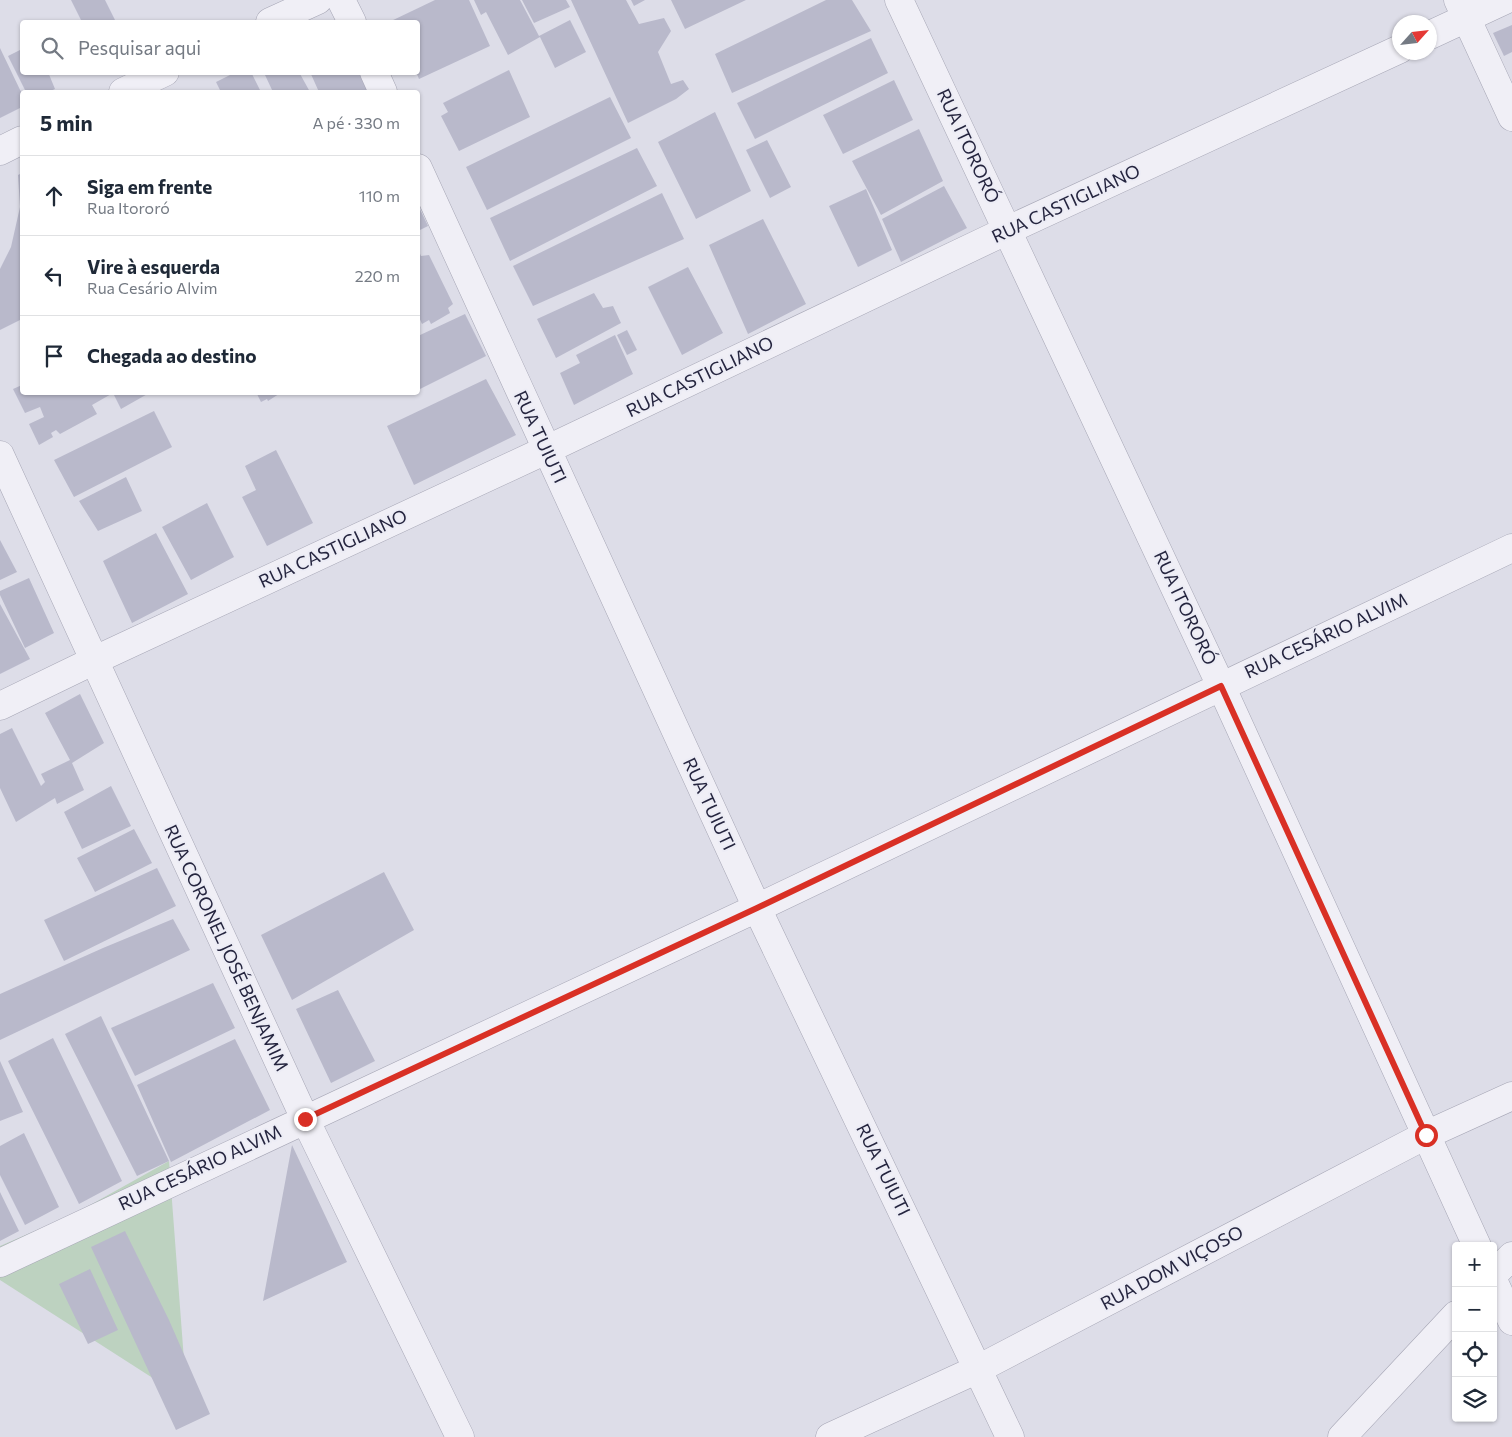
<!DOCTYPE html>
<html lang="pt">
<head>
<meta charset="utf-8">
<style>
	body { margin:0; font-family:Commissioner,sans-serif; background:#f2f2f3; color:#1f2937 }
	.controls { position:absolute; right:15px; bottom:15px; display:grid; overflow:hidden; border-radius:5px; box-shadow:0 1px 4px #0004 }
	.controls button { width:45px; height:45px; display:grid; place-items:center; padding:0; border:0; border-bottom:1px solid #e0e1e3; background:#fff; color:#1f2937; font:25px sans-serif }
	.compass { position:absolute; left:1392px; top:15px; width:45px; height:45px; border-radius:50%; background:#fff; box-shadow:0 1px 4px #0004; rotate:63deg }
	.stop { position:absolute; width:15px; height:15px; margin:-11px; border:4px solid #d93025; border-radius:50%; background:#fff }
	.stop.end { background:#d93025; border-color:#fff; box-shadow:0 1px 5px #0008 }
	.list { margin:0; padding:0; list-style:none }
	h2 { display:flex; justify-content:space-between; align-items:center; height:65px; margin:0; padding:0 20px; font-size:21px }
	h2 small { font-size:16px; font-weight:400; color:#747a83 }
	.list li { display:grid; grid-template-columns:32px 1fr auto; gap:15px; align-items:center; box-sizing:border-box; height:80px; padding:0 20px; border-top:1px solid #e0e1e3 }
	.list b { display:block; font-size:19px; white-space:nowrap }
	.list p { margin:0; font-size:16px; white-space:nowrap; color:#747a83 }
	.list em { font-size:16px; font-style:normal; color:#747a83 }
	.icon { flex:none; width:28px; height:28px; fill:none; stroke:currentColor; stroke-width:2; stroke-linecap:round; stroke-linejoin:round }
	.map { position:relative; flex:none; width:1512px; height:1437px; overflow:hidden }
	.search { position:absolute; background:#fff; box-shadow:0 1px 4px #0004; left:20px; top:20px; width:400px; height:55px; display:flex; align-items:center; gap:12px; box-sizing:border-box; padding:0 18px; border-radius:5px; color:#747a83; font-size:19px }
	.panel { position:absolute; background:#fff; box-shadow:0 1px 4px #0004; left:20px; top:90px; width:400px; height:305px; border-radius:5px }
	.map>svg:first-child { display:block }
</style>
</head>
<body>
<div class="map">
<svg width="1512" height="1437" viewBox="0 0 1512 1437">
	<rect width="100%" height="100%" fill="#dddde8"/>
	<path fill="#bdd2c0" d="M 169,1161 L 187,1400 L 0,1280 L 0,1246 L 74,1214 Z"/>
	<path fill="#b9b9cb" d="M 71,0 L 105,0 L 116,22 L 82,22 Z
		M 435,0 L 469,0 L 490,46 L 419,79 L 416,72 L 418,72 L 418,22 L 389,22 Z
		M 474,0 L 520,0 L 539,36 L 570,20 L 586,52 L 555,68 L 540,37 L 508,55 L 486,12 L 481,15 Z
		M 522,0 L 566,0 L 570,7 L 534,23 Z
		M 571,0 L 626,0 L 639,24 L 664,18 L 671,31 L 658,52 L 671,84 L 683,80 L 689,89 L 676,99 L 628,123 Z
		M 631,0 L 645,0 L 634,6 Z
		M 671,0 L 746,0 L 685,29 Z
		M 826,0 L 852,0 L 871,31 L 732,93 L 715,54 Z
		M 1512,25 L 1512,52 L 1504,56 L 1493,33 Z
		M 871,38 L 888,73 L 755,139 L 737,103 Z
		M 0,48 L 22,94 L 22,107 L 0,118 Z
		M 22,49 L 22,72 L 48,72 L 55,89 L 48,92 L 26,92 L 8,56 Z
		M 509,70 L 530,117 L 459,151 L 441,116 L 448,112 L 443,103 Z
		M 236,72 L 251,72 L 261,92 L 221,92 L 216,82 Z
		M 270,72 L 299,72 L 310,92 L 273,92 L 265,75 Z
		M 310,72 L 359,72 L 369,92 L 319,92 Z
		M 894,80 L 913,120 L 843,154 L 823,115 Z
		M 610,97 L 631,138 L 487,210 L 466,167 Z
		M 715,112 L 751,191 L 696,219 L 658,142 Z
		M 919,129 L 943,181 L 881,215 L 852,161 Z
		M 767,140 L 791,187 L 770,198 L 746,150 Z
		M 637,148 L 657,186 L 510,261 L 490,218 Z
		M 22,173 L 22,319 L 0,330 L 0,269 L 11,247 L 20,207 L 18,175 Z
		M 944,186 L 967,228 L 901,262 L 882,219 Z
		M 866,189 L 892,250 L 858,267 L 829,206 Z
		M 662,193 L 684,239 L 533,306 L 513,266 Z
		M 418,205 L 428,226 L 418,231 Z
		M 763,219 L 806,304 L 748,334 L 709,245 Z
		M 418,249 L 421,256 L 429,255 L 453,304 L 448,308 L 450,313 L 431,324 L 429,320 L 422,324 L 418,315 Z
		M 688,267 L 723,333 L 682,355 L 648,287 Z
		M 594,293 L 603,308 L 613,306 L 621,323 L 556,358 L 537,319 Z
		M 465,314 L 486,356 L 418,390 L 418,336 Z
		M 627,330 L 637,350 L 627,355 L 617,335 Z
		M 615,335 L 633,374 L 574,405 L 560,373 L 580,363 L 576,355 Z
		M 486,379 L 516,435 L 414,485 L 387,426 Z
		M 22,385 L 22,392 L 151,392 L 121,409 L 113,393 L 92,405 L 97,414 L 60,434 L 56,430 L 51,433 L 53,437 L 39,445 L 29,424 L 44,417 L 40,407 L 25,413 L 13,389 Z
		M 256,392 L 282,392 L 268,401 L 267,399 L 261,402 Z
		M 154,411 L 172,447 L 74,497 L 54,460 Z
		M 276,450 L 313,523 L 267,546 L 242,497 L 256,490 L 245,466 Z
		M 126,477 L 142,511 L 98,531 L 79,501 Z
		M 207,503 L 234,557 L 191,580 L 162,527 Z
		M 156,533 L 188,594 L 132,623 L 103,561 Z
		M 0,540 L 17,572 L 0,580 Z
		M 29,578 L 54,633 L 25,648 L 0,595 L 0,591 Z
		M 0,604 L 30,659 L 0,674 Z
		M 80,694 L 104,743 L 72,763 L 84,790 L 57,804 L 55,798 L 16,822 L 0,788 L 0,734 L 12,728 L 41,786 L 45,782 L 41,774 L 70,760 L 45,713 Z
		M 111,786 L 131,826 L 82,849 L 64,812 Z
		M 134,829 L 152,863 L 95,892 L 77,858 Z
		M 157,868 L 176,906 L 64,961 L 44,920 Z
		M 384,872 L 414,930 L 292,1000 L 261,935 Z
		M 173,919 L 190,950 L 0,1040 L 0,994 L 103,948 Z
		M 213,983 L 235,1028 L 135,1076 L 111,1028 Z
		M 338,990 L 375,1061 L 331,1083 L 296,1009 Z
		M 101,1016 L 169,1161 L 137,1176 L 65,1034 Z
		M 53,1038 L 122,1181 L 79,1204 L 8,1061 Z
		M 235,1039 L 270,1110 L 171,1162 L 137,1085 Z
		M 0,1061 L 23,1112 L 0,1121 Z
		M 24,1133 L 59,1207 L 25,1225 L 0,1175 L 0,1146 Z
		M 292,1145 L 347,1262 L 263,1301 Z
		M 0,1192 L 19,1231 L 0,1241 Z
		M 125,1231 L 169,1320 L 210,1414 L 176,1430 L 91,1247 Z
		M 90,1269 L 118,1330 L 88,1344 L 59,1284 Z"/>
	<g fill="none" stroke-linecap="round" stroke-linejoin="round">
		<g stroke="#a6a6b5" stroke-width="29">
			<path id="minor" d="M 341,0 L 352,22
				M 899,0 L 1221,686 L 1477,1246
				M 1458,0 L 1512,117
				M 270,22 L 318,0
				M 1430,35 L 1505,0
				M 374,72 L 383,92
				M 123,92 L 165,72
				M 0,151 L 22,140
				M 418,168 L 757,908 L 1010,1437
				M 0,455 L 305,1119 L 460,1437
				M 0,706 L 95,660 L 546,450 L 1008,230 L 1400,49
				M 0,1263 L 757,908 L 1512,548
				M 1493,1275 L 1512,1256
				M 1493,1280 L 1512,1321
				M 830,1437 L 978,1369 L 1426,1135 L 1512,1096
				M 1342,1437 L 1456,1315"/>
		</g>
		<use href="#minor" stroke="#f0eff6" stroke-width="28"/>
	</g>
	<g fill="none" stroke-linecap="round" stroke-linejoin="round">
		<path stroke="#d93025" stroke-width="6" d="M 305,1119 L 757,908 L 1221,686 L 1426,1135"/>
	</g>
	<g text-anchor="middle" stroke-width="4" stroke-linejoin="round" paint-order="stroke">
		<g font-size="18" fill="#25253f" stroke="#ececf5">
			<text transform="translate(968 146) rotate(65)" y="6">RUA ITORORÓ</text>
			<text transform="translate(1066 204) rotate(-25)" y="6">RUA CASTIGLIANO</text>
			<text transform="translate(700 377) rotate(-26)" y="6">RUA CASTIGLIANO</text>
			<text transform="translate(540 437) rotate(65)" y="6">RUA TUIUTI</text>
			<text transform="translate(333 549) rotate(-25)" y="6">RUA CASTIGLIANO</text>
			<text transform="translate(1185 608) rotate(65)" y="6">RUA ITORORÓ</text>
			<text transform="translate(1326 636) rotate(-25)" y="6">RUA CESÁRIO ALVIM</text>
			<text transform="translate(709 804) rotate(65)" y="6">RUA TUIUTI</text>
			<text transform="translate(226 948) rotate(65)" y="6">RUA CORONEL JOSÉ BENJAMIM</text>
			<text transform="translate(200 1168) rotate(-25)" y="6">RUA CESÁRIO ALVIM</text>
			<text transform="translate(883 1170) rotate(64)" y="6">RUA TUIUTI</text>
			<text transform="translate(1172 1268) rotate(-28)" y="6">RUA DOM VIÇOSO</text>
		</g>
	</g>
</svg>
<div class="controls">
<button>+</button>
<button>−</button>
<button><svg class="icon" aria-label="locate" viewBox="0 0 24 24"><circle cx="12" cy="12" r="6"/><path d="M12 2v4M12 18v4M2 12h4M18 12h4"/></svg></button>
<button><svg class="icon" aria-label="layers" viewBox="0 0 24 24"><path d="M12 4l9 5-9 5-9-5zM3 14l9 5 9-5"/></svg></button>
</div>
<svg class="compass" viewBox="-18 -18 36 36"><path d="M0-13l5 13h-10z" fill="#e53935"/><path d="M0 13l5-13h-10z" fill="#747a83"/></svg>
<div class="stop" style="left:1426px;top:1135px"></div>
<div class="stop end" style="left:305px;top:1119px"></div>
<div class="search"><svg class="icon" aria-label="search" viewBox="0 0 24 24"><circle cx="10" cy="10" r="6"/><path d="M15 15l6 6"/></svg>Pesquisar aqui</div>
<section class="panel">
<h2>5 min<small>A pé · 330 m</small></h2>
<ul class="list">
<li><svg class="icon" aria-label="ahead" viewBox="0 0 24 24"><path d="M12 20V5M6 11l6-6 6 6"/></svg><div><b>Siga em frente</b><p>Rua Itororó</p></div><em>110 m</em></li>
<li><svg class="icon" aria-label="left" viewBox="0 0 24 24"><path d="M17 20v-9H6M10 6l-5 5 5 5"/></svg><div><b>Vire à esquerda</b><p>Rua Cesário Alvim</p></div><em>220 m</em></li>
<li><svg class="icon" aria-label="arrive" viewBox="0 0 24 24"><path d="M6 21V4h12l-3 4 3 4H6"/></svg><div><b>Chegada ao destino</b></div></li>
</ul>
</section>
</div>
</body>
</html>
